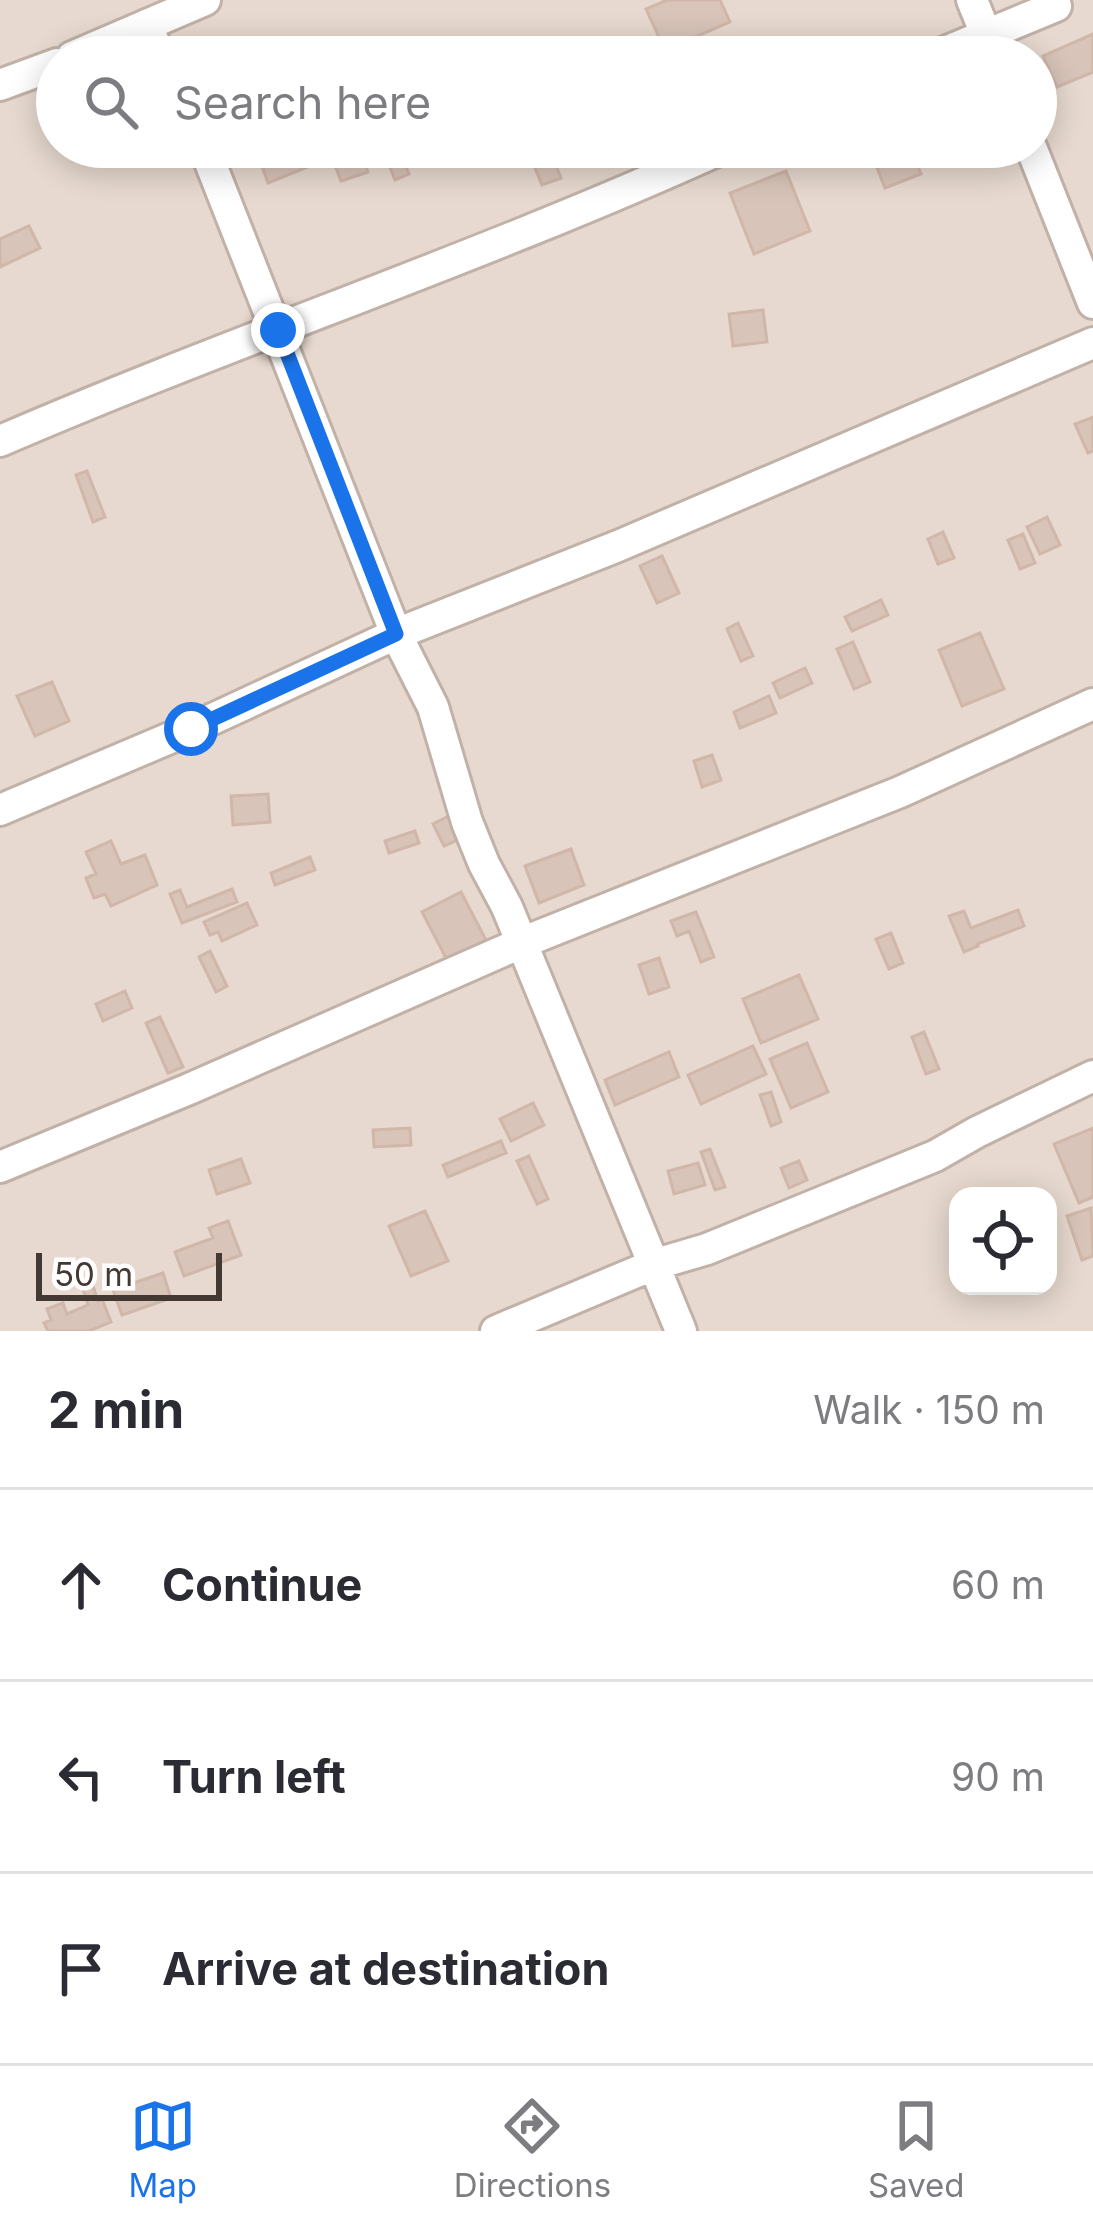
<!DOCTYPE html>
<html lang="en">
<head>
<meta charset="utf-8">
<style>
	body { margin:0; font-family:Inter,sans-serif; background:#f2f2f3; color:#2b2b33 }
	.controls { position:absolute; right:36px; bottom:36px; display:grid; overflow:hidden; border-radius:24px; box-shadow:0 6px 30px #0003 }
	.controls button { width:108px; height:108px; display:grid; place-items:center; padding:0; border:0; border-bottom:3px solid #e1e1e2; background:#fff; color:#2b2b33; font:60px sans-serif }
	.scale { position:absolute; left:36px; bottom:30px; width:186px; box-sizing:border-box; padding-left:12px; border:6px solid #443832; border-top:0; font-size:33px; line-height:42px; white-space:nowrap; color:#443832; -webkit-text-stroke:9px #fff; paint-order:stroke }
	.stop { position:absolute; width:36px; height:36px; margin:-27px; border:9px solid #1a73e8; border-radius:50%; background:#fff }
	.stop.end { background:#1a73e8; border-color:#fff; box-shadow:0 3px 12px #0008 }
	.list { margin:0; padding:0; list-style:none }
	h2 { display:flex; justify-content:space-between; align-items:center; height:156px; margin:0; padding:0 48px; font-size:51px }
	h2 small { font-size:39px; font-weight:400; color:#7c7c81 }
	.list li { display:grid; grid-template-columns:78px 1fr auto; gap:36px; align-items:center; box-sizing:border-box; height:192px; padding:0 48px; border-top:3px solid #e1e1e2 }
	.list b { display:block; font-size:45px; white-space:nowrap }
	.list em { font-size:39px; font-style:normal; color:#7c7c81 }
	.icon { flex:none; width:66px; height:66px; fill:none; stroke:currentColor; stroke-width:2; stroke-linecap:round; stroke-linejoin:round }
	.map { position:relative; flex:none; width:1093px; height:1331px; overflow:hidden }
	.search { position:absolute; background:#fff; box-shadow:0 6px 30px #0003; left:36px; right:36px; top:36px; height:132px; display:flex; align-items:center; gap:30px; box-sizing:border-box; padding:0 42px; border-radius:66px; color:#7c7c81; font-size:45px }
	.sheet { height:732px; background:#fff }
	nav { display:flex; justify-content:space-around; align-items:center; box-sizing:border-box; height:168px; border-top:3px solid #e1e1e2; background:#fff; font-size:33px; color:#7c7c81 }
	nav a { display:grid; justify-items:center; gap:6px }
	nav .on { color:#1a73e8 }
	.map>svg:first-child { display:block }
</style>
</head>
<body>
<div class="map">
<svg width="1093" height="1331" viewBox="0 0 1093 1331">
	<rect width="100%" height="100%" fill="#f3e9e2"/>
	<path fill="#e7d9cf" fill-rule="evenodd" d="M 0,0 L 1093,0 L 1093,1331 L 0,1331 ZM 57,57 L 1036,57 L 1036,147 L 57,147 ZM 958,1196 L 1048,1196 L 1048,1286 L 958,1286 Z"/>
	<path fill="#d8c4b9" stroke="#d0b7a9" stroke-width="3" d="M 667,0 L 720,0 L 730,22 L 665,50 L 646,9 Z
		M 1093,34 L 1093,72 L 1057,87 L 1043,56 Z
		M 354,147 L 358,147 L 368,172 L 341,181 L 331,155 Z
		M 382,147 L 398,147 L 409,174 L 395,180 Z
		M 544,147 L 549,147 L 561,178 L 542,185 L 529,153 Z
		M 869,147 L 910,147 L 921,174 L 885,188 Z
		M 949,147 L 990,147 L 992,151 L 957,165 Z
		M 303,150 L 310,166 L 268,183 L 262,166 Z
		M 786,171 L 810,231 L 754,254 L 730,193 Z
		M 29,226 L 40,248 L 0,267 L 0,239 Z
		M 763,310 L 767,342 L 733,346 L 729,314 Z
		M 1093,417 L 1093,451 L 1088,453 L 1075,424 Z
		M 87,471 L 105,517 L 93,522 L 76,475 Z
		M 1047,517 L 1060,545 L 1040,554 L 1027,527 Z
		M 943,532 L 954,558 L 938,564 L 928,539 Z
		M 1023,534 L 1035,563 L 1020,569 L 1008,540 Z
		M 662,556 L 679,593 L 657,603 L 640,566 Z
		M 881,600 L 888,615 L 852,631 L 845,617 Z
		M 738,623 L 753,656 L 741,661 L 727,629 Z
		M 980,633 L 1004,689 L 962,706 L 939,650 Z
		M 853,642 L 870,682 L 854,689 L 837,649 Z
		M 805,668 L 812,683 L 780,698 L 773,683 Z
		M 52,682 L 69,721 L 35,736 L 17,696 Z
		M 769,696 L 776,713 L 740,728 L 734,712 Z
		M 712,755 L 721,780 L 702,787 L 694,761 Z
		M 268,794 L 270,822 L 233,825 L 231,796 Z
		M 449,816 L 460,839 L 444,846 L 433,824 Z
		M 415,831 L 419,843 L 389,853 L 385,841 Z
		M 111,841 L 121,864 L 145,855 L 157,885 L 111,906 L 105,894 L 94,898 L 86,878 L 96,874 L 86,852 Z
		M 571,849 L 584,885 L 539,903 L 525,866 Z
		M 310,857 L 315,870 L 275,885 L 271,873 Z
		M 232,889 L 237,902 L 182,923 L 170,894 L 180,890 L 187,907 Z
		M 461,892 L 486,940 L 447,960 L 422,912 Z
		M 247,903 L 257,925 L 222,941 L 218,932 L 210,935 L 204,922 Z
		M 1018,910 L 1024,926 L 977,944 L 978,946 L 964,952 L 949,916 L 964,911 L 971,928 Z
		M 696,912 L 714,957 L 701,962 L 689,931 L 677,936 L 671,921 Z
		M 891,933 L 903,963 L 889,969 L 876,939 Z
		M 210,951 L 227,986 L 216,992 L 199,957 Z
		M 659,958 L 669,987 L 649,994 L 639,965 Z
		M 799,975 L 818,1019 L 761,1043 L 743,999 Z
		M 125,991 L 132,1008 L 103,1021 L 96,1004 Z
		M 160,1017 L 183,1067 L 168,1073 L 146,1023 Z
		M 924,1032 L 939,1069 L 926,1074 L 912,1037 Z
		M 807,1043 L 828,1092 L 791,1108 L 770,1059 Z
		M 753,1046 L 766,1074 L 701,1104 L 688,1075 Z
		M 669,1052 L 679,1077 L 615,1105 L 605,1080 Z
		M 771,1092 L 781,1122 L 771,1126 L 760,1095 Z
		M 533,1103 L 544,1125 L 511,1141 L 500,1119 Z
		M 410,1128 L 411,1145 L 374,1147 L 373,1130 Z
		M 1093,1128 L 1093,1197 L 1079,1203 L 1054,1144 Z
		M 501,1141 L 506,1153 L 448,1177 L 443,1165 Z
		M 710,1149 L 725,1187 L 715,1190 L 701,1152 Z
		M 529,1156 L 548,1199 L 537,1204 L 517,1161 Z
		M 241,1159 L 250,1183 L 217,1194 L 209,1170 Z
		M 799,1161 L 807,1180 L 789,1188 L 781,1168 Z
		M 698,1163 L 705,1185 L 674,1194 L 668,1171 Z
		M 1091,1208 L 1093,1256 L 1082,1260 L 1067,1216 Z
		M 425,1211 L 448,1261 L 411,1276 L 389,1226 Z
		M 228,1221 L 241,1255 L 184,1276 L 175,1252 L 213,1238 L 209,1228 Z
		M 163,1273 L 171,1298 L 122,1315 L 113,1290 Z
		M 92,1283 L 98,1301 L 102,1299 L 111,1322 L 89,1331 L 48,1331 L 44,1323 L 51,1320 L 47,1309 L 63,1303 L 67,1314 L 88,1305 L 82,1286 Z"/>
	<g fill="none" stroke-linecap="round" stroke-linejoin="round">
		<g stroke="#c1b1a7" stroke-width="36">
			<path id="minor" d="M 972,0 L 995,57
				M 146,25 L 161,57
				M 72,57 L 205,0
				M 933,57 L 1056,6
				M 0,85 L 57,64
				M 204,147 L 396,634 L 433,707 L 467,822 L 484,864 L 507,907 L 681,1331
				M 1031,147 L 1093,303
				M 0,441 C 239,338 488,255 725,147
				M 0,810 L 191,729 L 396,634 L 618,546 L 1093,343
				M 0,1167 L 189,1089 L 521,943 L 900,792 L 1093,704
				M 496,1331 L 653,1265 L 707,1249 L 935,1156 L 977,1132 L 1093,1076"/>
		</g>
		<use href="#minor" stroke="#fff" stroke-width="30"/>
	</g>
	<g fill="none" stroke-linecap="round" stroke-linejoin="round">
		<path stroke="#1a73e8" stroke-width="15" d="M 191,729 L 396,634 L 278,330"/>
	</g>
</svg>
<div class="controls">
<button><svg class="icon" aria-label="locate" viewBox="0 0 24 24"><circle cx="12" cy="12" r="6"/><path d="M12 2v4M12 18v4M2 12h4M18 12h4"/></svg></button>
</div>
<div class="scale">50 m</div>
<div class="stop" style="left:191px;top:729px"></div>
<div class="stop end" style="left:278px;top:330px"></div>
<div class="search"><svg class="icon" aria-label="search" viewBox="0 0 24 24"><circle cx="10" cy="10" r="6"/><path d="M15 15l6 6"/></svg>Search here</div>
</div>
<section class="sheet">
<h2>2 min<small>Walk · 150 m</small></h2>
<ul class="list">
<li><svg class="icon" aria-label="ahead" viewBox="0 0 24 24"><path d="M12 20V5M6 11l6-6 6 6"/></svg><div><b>Continue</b></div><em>60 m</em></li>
<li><svg class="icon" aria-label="left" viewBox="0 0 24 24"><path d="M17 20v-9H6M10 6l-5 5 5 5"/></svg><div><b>Turn left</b></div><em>90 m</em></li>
<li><svg class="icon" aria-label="arrive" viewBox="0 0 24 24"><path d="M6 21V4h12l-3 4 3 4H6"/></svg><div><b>Arrive at destination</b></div></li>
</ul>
</section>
<nav>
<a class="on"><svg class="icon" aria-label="map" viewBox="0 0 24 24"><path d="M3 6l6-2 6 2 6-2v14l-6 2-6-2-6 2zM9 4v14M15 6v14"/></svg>Map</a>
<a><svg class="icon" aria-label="directions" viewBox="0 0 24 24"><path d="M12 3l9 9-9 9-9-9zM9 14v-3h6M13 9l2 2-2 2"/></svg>Directions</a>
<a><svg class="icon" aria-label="saved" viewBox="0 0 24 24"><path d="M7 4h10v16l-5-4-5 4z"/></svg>Saved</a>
</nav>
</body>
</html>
